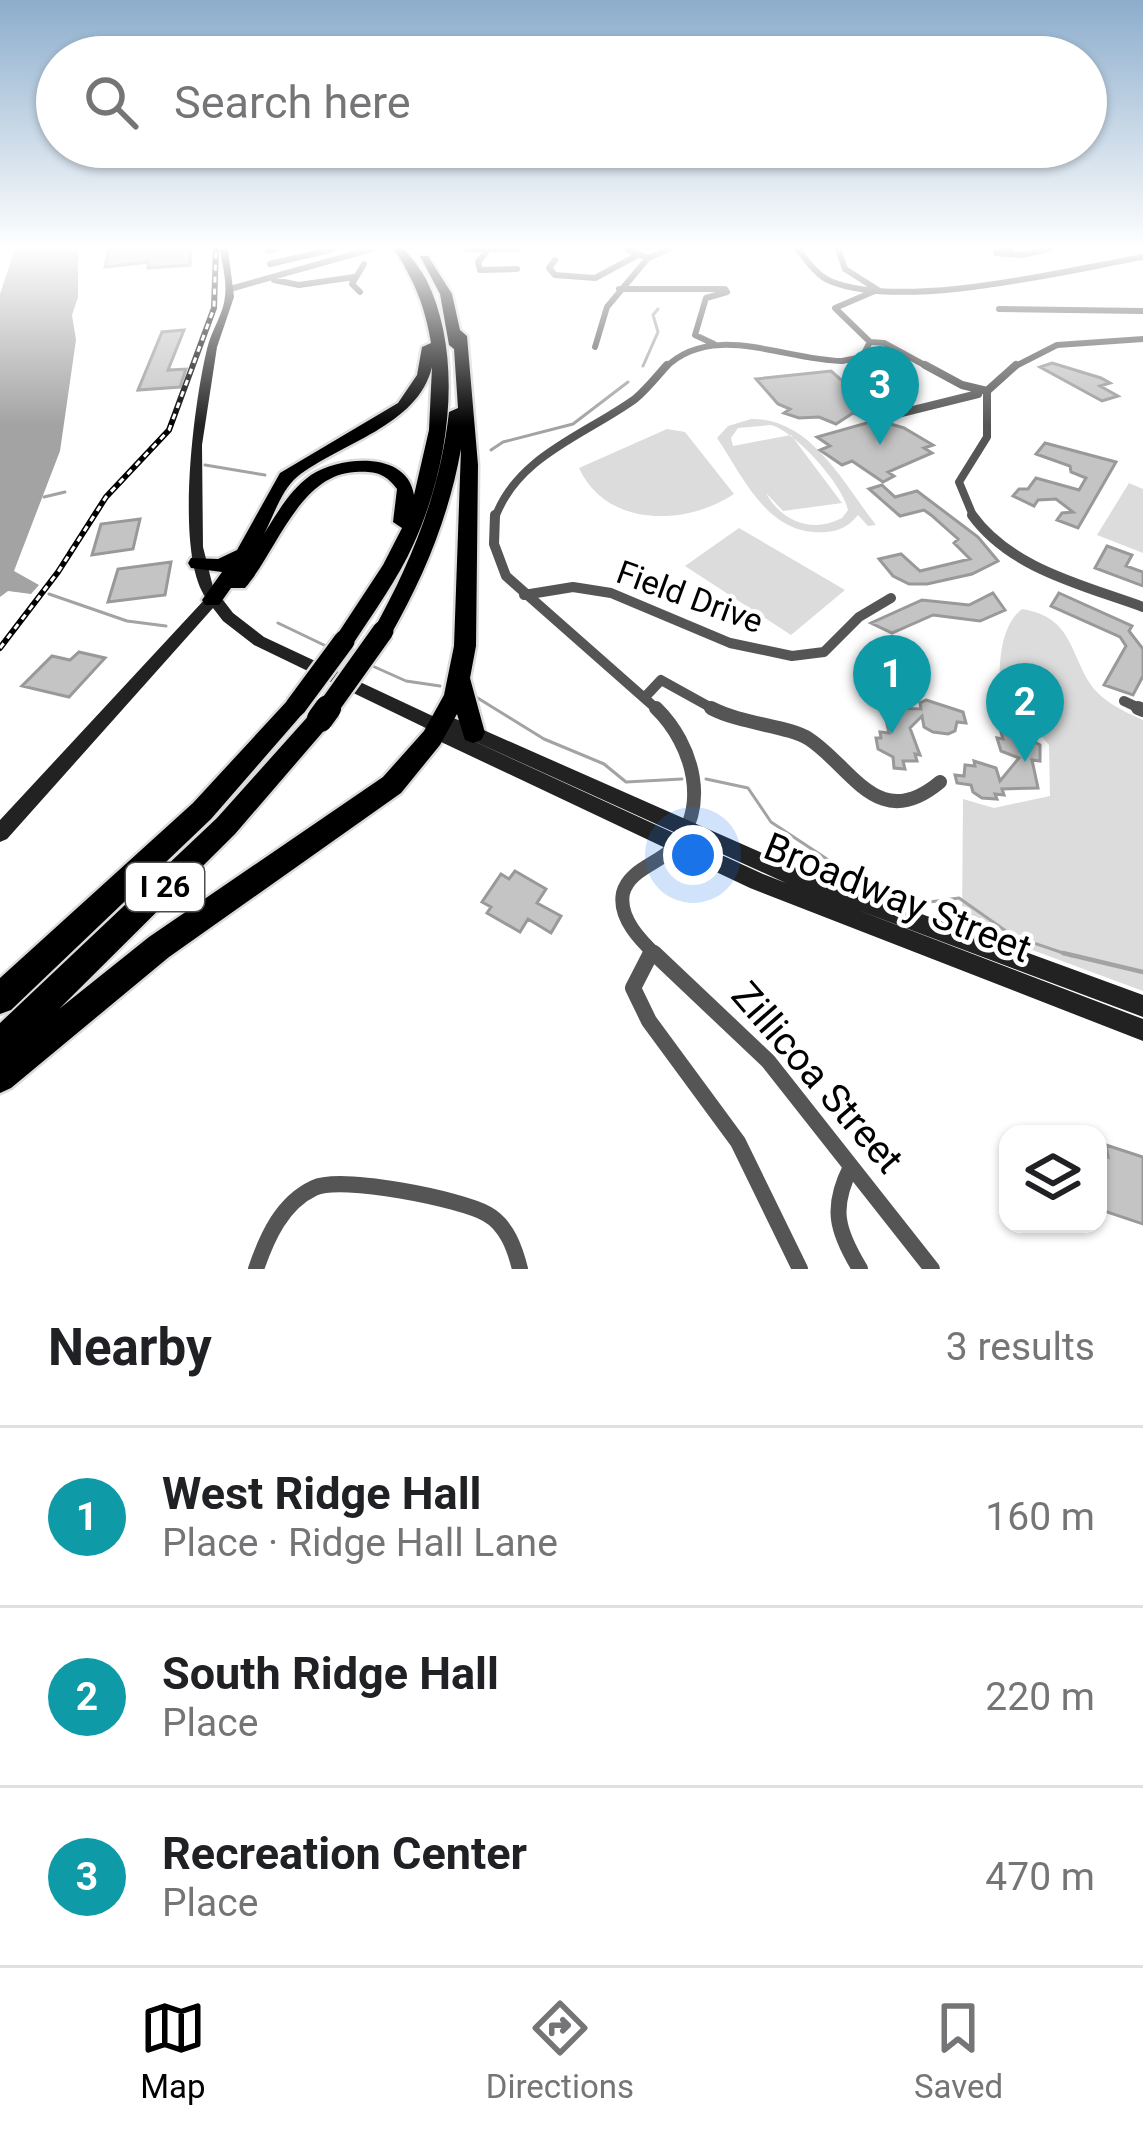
<!DOCTYPE html>
<html lang="en">
<head>
<meta charset="utf-8">
<style>
	body { margin:0; font-family:Roboto,sans-serif; background:#f2f2f2; color:#202124 }
	.controls { position:absolute; right:36px; bottom:36px; display:grid; overflow:hidden; border-radius:24px; box-shadow:0 3px 9px #0004 }
	.controls button { width:108px; height:108px; display:grid; place-items:center; padding:0; border:0; border-bottom:3px solid #e0e0e0; background:#fff; color:#202124; font:60px sans-serif }
	.you { position:absolute; left:693px; top:855px; width:42px; height:42px; margin:-30px; border:9px solid #fff; border-radius:50%; background:#1a73e8; box-shadow:0 0 0 18px #1a73e833 }
	.badge { display:grid; place-items:center; width:78px; height:78px; border-radius:50%; background:#000; color:#fff; font-size:39px; font-weight:700 }
	.pin { position:absolute; translate:-50% -99px; filter:drop-shadow(0 3px 6px #0008) }
	.pin::after { content:''; position:absolute; top:63px; width:42px; height:36px; background:inherit; clip-path:polygon(0 0,100% 0,50% 100%) }
	.list { margin:0; padding:0; list-style:none }
	h2 { display:flex; justify-content:space-between; align-items:center; height:156px; margin:0; padding:0 48px; font-size:51px }
	h2 small { font-size:39px; font-weight:400; color:#757577 }
	.list li { display:grid; grid-template-columns:78px 1fr auto; gap:36px; align-items:center; box-sizing:border-box; height:180px; padding:0 48px; border-top:3px solid #e0e0e0 }
	.list b { display:block; font-size:45px; white-space:nowrap }
	.list p { margin:0; font-size:39px; white-space:nowrap; color:#757577 }
	.list em { font-size:39px; font-style:normal; color:#757577 }
	.icon { flex:none; width:66px; height:66px; fill:none; stroke:currentColor; stroke-width:2; stroke-linecap:round; stroke-linejoin:round }
	.map { position:relative; flex:none; width:1143px; height:1269px; overflow:hidden }
	.search { position:absolute; background:#fff; box-shadow:0 3px 9px #0004; left:36px; right:36px; top:36px; height:132px; display:flex; align-items:center; gap:30px; box-sizing:border-box; padding:0 42px; border-radius:66px; color:#757577; font-size:45px }
	.sheet { height:696px; background:#fff }
	nav { display:flex; justify-content:space-around; align-items:center; box-sizing:border-box; height:168px; border-top:3px solid #e0e0e0; background:#fff; font-size:33px; color:#757577 }
	nav a { display:grid; justify-items:center; gap:6px }
	nav .on { color:#000 }
	.map>svg:first-child { display:block }
</style>
</head>
<body>
<div class="map">
<svg width="1143" height="1269" viewBox="0 0 1143 1269">
	<rect width="100%" height="100%" fill="#fff"/>
	<path fill="#dcdcdc" fill-rule="evenodd" d="M 751,419 C 811,418 843,483 876,525 L 868,526 L 858,515 C 849,526 840,531 826,532 C 768,537 744,478 717,438 L 728,426 ZM 771,425 C 796,432 843,485 848,510 L 842,518 C 812,534 781,521 766,493 L 783,511 L 842,503 L 791,435 L 733,446 L 731,438 L 738,428 Z
		M 667,429 L 685,432 L 734,494 C 687,526 606,528 579,468 Z
		M 1129,483 L 1143,489 L 1143,553 L 1097,535 Z
		M 739,528 L 845,590 L 791,635 L 685,566 Z
		M 1022,609 C 1070,617 1069,648 1089,682 C 1101,701 1123,711 1143,720 L 1143,991 L 962,924 L 963,799 L 994,808 L 1050,796 L 1049,745 L 1034,728 L 1001,723 C 1000,688 993,632 1022,609 Z"/>
	<path fill="#a3a3a3" d="M 15,249 L 78,249 L 78,297 L 72,315 L 76,340 L 60,451 L 14,571 L 39,585 L 31,594 L 8,591 L 0,597 L 0,294 Z"/>
	<g fill="none" stroke-linecap="round" stroke-linejoin="round">
		<path stroke="#a3a3a3" stroke-width="3" d="M 643,366 L 658,332 L 653,315 L 658,309
			M 491,450 L 503,442 L 573,424 L 628,382
			M 205,465 L 265,475
			M 44,497 L 65,492
			M 49,594 L 127,621 L 166,626
			M 278,623 L 326,646
			M 368,664 L 406,681 L 440,686
			M 476,697 L 544,739 L 604,764 L 626,782 L 682,779
			M 706,779 L 748,788 L 771,822 L 842,869 L 922,903 L 959,898 L 1013,936 L 1072,956"/>
		<path stroke="#a3a3a3" stroke-width="4.5" d="M 1063,953 L 1143,972"/>
	</g>
	<path fill="#c4c4c4" stroke="#999" stroke-width="3" d="M 109,249 L 191,249 L 190,265 L 148,268 L 149,262 L 105,267 Z
		M 184,330 L 168,370 L 186,369 L 180,387 L 138,390 L 162,332 Z
		M 1052,363 L 1101,378 L 1110,383 L 1100,386 L 1118,396 L 1102,401 L 1040,367 Z
		M 831,371 L 877,411 L 867,418 L 853,413 L 836,424 L 819,417 L 799,418 L 784,413 L 790,409 L 778,404 L 756,379 Z
		M 877,420 L 904,428 L 933,445 L 924,448 L 932,453 L 888,472 L 894,476 L 883,482 L 852,461 L 842,465 L 820,450 L 830,446 L 817,437 Z
		M 1045,443 L 1116,462 L 1078,528 L 1057,520 L 1062,513 L 1073,512 L 1056,499 L 1038,500 L 1034,506 L 1013,496 L 1019,489 L 1028,489 L 1036,478 L 1079,490 L 1086,478 L 1071,472 L 1070,466 L 1036,454 Z
		M 882,485 L 895,497 L 917,491 L 978,537 L 998,561 L 972,574 L 927,584 L 909,584 L 893,576 L 879,559 L 901,554 L 920,571 L 970,559 L 954,543 L 958,539 L 931,515 L 924,510 L 900,516 L 869,489 Z
		M 140,519 L 133,549 L 92,555 L 101,524 Z
		M 1107,546 L 1132,555 L 1126,566 L 1143,572 L 1143,586 L 1095,568 Z
		M 171,562 L 165,595 L 108,602 L 118,569 Z
		M 993,593 L 1005,610 L 980,621 L 933,615 L 892,633 L 871,623 L 922,600 L 969,605 Z
		M 1059,593 L 1132,626 L 1129,631 L 1143,649 L 1143,676 L 1133,695 L 1104,685 L 1126,646 L 1120,637 L 1051,606 Z
		M 79,652 L 105,658 L 69,697 L 22,686 L 52,656 L 70,660 Z
		M 926,700 L 963,712 L 966,723 L 957,722 L 955,731 L 948,734 L 933,732 L 924,727 L 922,716 L 910,728 L 920,755 L 915,754 L 917,761 L 903,761 L 905,769 L 894,768 L 893,757 L 878,749 L 876,738 L 881,738 L 880,732 L 889,733 L 886,720 L 892,708 L 921,709 L 920,703 Z
		M 1011,724 L 1021,726 L 1025,737 L 1040,745 L 1040,761 L 1032,760 L 1038,788 L 1002,789 L 1004,795 L 995,794 L 997,799 L 982,798 L 973,792 L 971,785 L 957,783 L 955,775 L 964,776 L 965,765 L 975,766 L 974,761 L 996,768 L 1000,781 L 1019,758 L 1001,751 L 997,738 L 1003,739 L 1001,732 L 1013,731 Z
		M 515,871 L 546,889 L 537,903 L 561,916 L 551,933 L 528,919 L 520,932 L 487,913 L 491,907 L 482,902 L 501,874 L 509,879 Z
		M 1106,1145 L 1143,1157 L 1143,1224 L 1098,1209 L 1098,1154 L 1108,1157 Z"/>
	<g fill="none" stroke-linecap="round" stroke-linejoin="round">
		<g stroke="#dbdbdb" stroke-width="5">
			<path id="highway" d="M 394,249 L 404,249 C 412,259 420,268 426,279 C 465,357 449,466 414,543 C 398,579 373,613 351,647 L 337,647 L 333,641 L 383,565 L 402,528 L 393,522 L 397,489 C 385,473 375,471 355,472 C 299,475 277,551 245,588 L 231,588 L 219,605 L 205,605 L 202,600 L 222,572 L 191,568 L 188,563 L 191,558 L 218,559 L 237,550 L 280,473 L 398,403 L 417,375 L 422,347 L 431,343 C 425,306 414,280 394,249 ZM 432,367 L 429,430 L 414,495 C 407,450 340,456 311,475 C 290,490 277,513 264,534 C 273,517 282,489 297,477 C 340,443 418,426 432,367 Z
				M 420,256 L 428,256 L 452,294 L 460,330 L 467,336 L 478,465 L 476,646 L 470,678 L 485,733 L 481,740 L 473,743 L 465,740 L 457,714 L 440,745 L 401,793 L 169,957 L 11,1088 L 0,1093 L 0,1023 L 217,818 L 312,712 L 320,710 L 328,712 L 332,719 L 328,726 L 235,834 L 59,1009 L 149,937 L 383,777 L 424,731 L 444,695 L 454,646 L 461,449 C 449,516 424,577 390,636 L 383,639 L 373,631 C 412,561 440,492 449,412 L 458,408 L 454,349 L 449,345 L 440,294 Z
				M 296,697 L 304,700 L 307,706 L 304,712 L 211,819 L 11,1010 L 0,1014 L 0,978 L 193,803 L 288,700 Z"/>
		</g>
		<path stroke="#555" stroke-width="6" d="M 467,249 L 517,249
			M 626,249 L 648,258 L 669,249
			M 797,249 C 807,260 816,275 830,281 C 902,311 1065,271 1143,257
			M 838,249 L 845,269 L 878,290
			M 1011,249 L 996,253 L 1022,255 L 1049,249
			M 268,251 L 276,249
			M 487,251 L 478,262 L 480,270 L 517,269
			M 555,260 L 549,268 L 555,275 L 595,278 L 636,256
			M 270,264 L 334,249
			M 274,280 L 299,285 L 354,277
			M 230,289 L 372,249
			M 619,289 L 725,289 L 727,292 L 706,298 L 695,335 L 714,344
			M 360,292 L 352,284 L 364,264
			M 999,309 L 1143,311
			M 870,342 L 835,308 L 877,290
			M 595,347 L 607,307 L 648,258
			M 665,368 C 712,321 784,360 842,361 L 862,357 L 870,342 L 884,343 L 930,368
			M 1012,368 L 1057,345 L 1143,339"/>
		<path stroke="#555" stroke-width="8" d="M 925,365 L 962,385 L 987,391
			M 885,417 L 978,394
			M 495,518 C 517,456 585,435 635,399 C 647,389 657,376 667,365
			M 974,518 L 959,482 L 987,437 L 987,391 L 1016,365"/>
		<path stroke="#555" stroke-width="10" d="M 495,515 L 494,544 L 506,576 L 659,711
			M 972,515 C 1011,569 1083,585 1143,607
			M 524,595 L 573,587 L 611,593 L 730,643 L 792,656 L 824,652 L 859,617 L 891,598
			M 645,697 L 661,680 L 717,711
			M 1124,701 L 1143,710"/>
		<path stroke="#555" stroke-width="14" d="M 656,708 C 693,744 712,809 671,850 C 657,864 629,870 623,893 C 618,918 641,941 657,956
			M 711,708 C 741,724 790,726 809,739 C 852,767 878,834 940,782
			M 1138,708 L 1143,710
			M 650,956 L 652,952"/>
		<path stroke="#555" stroke-width="16" d="M 651,953 L 633,988 L 649,1021 L 738,1142 L 800,1269
			M 654,953 L 768,1061 L 932,1269
			M 851,1167 C 830,1208 837,1231 860,1269
			M 256,1269 C 267,1237 282,1203 314,1188 C 341,1175 461,1199 487,1214 C 507,1225 515,1249 520,1269"/>
		<path fill="#222" fill-rule="evenodd" d="M 220,249 L 228,249 L 234,297 L 217,347 L 202,445 L 203,547 L 213,587 L 233,613 L 264,637 L 439,719 L 453,718 L 479,728 L 801,870 L 1143,995 L 1143,1017 L 855,909 L 1143,1019 L 1143,1041 L 750,888 L 439,741 L 432,731 L 254,645 L 223,621 L 213,608 L 7,839 L 0,842 L 0,820 L 206,598 C 174,553 194,402 207,349 C 211,331 224,313 225,296 C 227,281 222,264 220,249 ZM 456,733 L 786,883 L 763,874 Z"/>
		<use href="#highway" fill="#000" fill-rule="evenodd"/>
		<g stroke="#000" stroke-width="6">
			<path id="rail" d="M 0,648 L 58,572 L 106,497 L 169,430 L 214,308 L 216,249"/>
		</g>
		<use href="#rail" stroke="#fff" stroke-width="3" stroke-dasharray="6" stroke-linecap="butt"/>
		<g stroke="#dbdbdb" stroke-width="26" stroke-linecap="butt">
			<path id="highway-bridge-far1" d="M 296,706 L 344,641
				M 326,711 L 383,631"/>
		</g>
		<g stroke="#dbdbdb" stroke-width="30" stroke-linecap="butt">
			<path id="highway-bridge" d="M 320,719 L 328,708"/>
		</g>
		<use href="#highway-bridge-far1" stroke="#000" stroke-width="21"/>
		<use href="#highway-bridge" stroke="#000" stroke-width="26"/>
	</g>
	<linearGradient id="sky" x2="0" y2="1"><stop stop-color="#8cadcc"/><stop offset="0.58" stop-color="#fff"/><stop offset="1" stop-color="#fff" stop-opacity="0"/></linearGradient>
	<rect width="1143" height="426" fill="url(#sky)"/>
	<g text-anchor="middle" stroke-width="9" stroke-linejoin="round" paint-order="stroke">
		<rect fill="#fff" stroke="#4c4c4c" stroke-width="3" x="126" y="863" width="78" height="48" rx="9"/>
		<g font-size="30" font-weight="bold" fill="#000">
			<text x="165" y="897">I 26</text>
		</g>
		<g font-size="33" fill="#000" stroke="#fff">
			<text transform="translate(690 596) rotate(20)" y="12">Field Drive</text>
		</g>
		<g font-size="39" fill="#000" stroke="#fff">
			<text transform="translate(898 897) rotate(22)" y="14">Broadway Street</text>
			<text transform="translate(818 1077) rotate(49)" y="14">Zillicoa Street</text>
		</g>
	</g>
</svg>
<div class="controls">
<button><svg class="icon" aria-label="layers" viewBox="0 0 24 24"><path d="M12 4l9 5-9 5-9-5zM3 14l9 5 9-5"/></svg></button>
</div>
<div class="you"></div>
<div class="pin badge" style="left:892px;top:734px;background:#0f9aa8">1</div>
<div class="pin badge" style="left:1025px;top:762px;background:#0f9aa8">2</div>
<div class="pin badge" style="left:880px;top:445px;background:#0f9aa8">3</div>
<div class="search"><svg class="icon" aria-label="search" viewBox="0 0 24 24"><circle cx="10" cy="10" r="6"/><path d="M15 15l6 6"/></svg>Search here</div>
</div>
<section class="sheet">
<h2>Nearby<small>3 results</small></h2>
<ul class="list">
<li><span class="badge" style="background:#0f9aa8">1</span><div><b>West Ridge Hall</b><p>Place · Ridge Hall Lane</p></div><em>160 m</em></li>
<li><span class="badge" style="background:#0f9aa8">2</span><div><b>South Ridge Hall</b><p>Place</p></div><em>220 m</em></li>
<li><span class="badge" style="background:#0f9aa8">3</span><div><b>Recreation Center</b><p>Place</p></div><em>470 m</em></li>
</ul>
</section>
<nav>
<a class="on"><svg class="icon" aria-label="map" viewBox="0 0 24 24"><path d="M3 6l6-2 6 2 6-2v14l-6 2-6-2-6 2zM9 4v14M15 6v14"/></svg>Map</a>
<a><svg class="icon" aria-label="directions" viewBox="0 0 24 24"><path d="M12 3l9 9-9 9-9-9zM9 14v-3h6M13 9l2 2-2 2"/></svg>Directions</a>
<a><svg class="icon" aria-label="saved" viewBox="0 0 24 24"><path d="M7 4h10v16l-5-4-5 4z"/></svg>Saved</a>
</nav>
</body>
</html>
